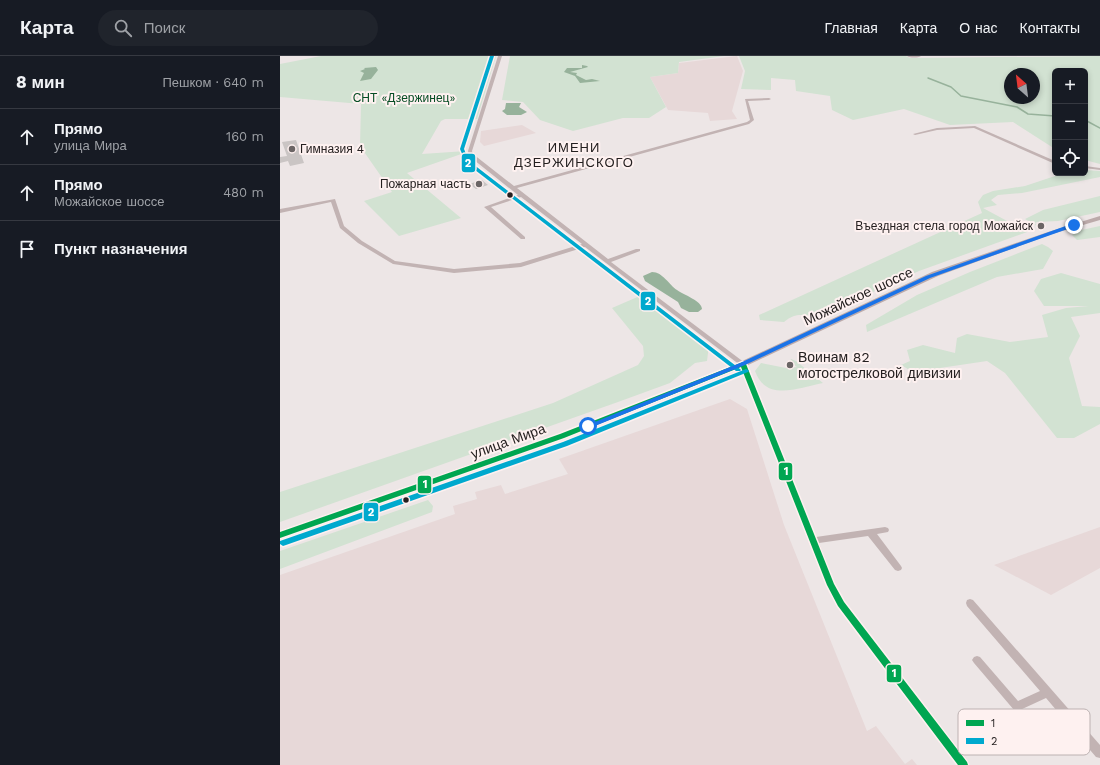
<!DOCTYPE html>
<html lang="ru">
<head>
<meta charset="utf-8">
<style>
	body { margin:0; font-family:"Work Sans",sans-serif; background:#20242c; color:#f1f3f6 }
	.controls { position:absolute; right:12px; top:12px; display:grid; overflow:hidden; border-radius:6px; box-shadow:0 2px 6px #0003 }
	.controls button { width:36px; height:36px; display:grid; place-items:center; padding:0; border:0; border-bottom:1px solid #363941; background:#171b24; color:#f1f3f6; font:20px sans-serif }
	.compass { position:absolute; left:724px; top:12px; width:36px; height:36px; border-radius:50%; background:#171b24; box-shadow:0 2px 6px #0003; rotate:332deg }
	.stop { position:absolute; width:12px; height:12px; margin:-9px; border:3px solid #1a73e8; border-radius:50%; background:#fff }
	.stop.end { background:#1a73e8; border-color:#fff; box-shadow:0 1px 4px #0008 }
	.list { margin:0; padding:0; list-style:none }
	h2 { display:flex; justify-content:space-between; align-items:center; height:52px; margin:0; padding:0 16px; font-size:17px }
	h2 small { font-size:13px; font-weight:400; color:#9ea1a6 }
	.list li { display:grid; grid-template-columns:26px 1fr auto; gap:12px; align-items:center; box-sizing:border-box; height:56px; padding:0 16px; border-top:1px solid #363941 }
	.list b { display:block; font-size:15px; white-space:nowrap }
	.list p { margin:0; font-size:13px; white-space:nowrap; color:#9ea1a6 }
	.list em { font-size:13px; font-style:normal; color:#9ea1a6 }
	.icon { flex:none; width:22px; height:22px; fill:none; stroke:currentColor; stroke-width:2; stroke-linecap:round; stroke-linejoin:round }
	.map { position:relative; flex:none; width:820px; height:709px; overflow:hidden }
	header { display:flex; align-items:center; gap:24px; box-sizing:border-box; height:56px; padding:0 20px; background:#171b24; border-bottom:1px solid #363941 }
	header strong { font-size:19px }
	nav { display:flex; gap:22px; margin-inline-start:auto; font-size:14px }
	.search { width:280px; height:36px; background:#20242c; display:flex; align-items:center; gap:10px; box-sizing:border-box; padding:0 14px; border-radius:22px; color:#9ea1a6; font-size:15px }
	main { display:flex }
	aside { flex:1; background:#171b24 }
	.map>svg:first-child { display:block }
</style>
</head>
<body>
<header>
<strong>Карта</strong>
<div class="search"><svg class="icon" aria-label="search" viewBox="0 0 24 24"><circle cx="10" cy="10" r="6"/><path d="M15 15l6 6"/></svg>Поиск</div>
<nav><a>Главная</a><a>Карта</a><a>О нас</a><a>Контакты</a></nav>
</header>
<main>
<aside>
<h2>8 мин<small>Пешком · 640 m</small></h2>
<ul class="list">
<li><svg class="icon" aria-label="ahead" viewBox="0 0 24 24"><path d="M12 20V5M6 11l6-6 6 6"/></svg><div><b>Прямо</b><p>улица Мира</p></div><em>160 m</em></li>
<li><svg class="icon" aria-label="ahead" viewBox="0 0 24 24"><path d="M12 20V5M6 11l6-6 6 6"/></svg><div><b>Прямо</b><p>Можайское шоссе</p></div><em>480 m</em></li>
<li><svg class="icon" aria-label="arrive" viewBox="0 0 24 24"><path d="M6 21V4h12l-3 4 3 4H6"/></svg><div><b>Пункт назначения</b></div></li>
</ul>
</aside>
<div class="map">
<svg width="820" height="709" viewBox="0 0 820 709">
	<rect width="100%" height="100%" fill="#ede6e6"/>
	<path fill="#e7d8d8" d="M 457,0 L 463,15 L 452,55 L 457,63 L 430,65 L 428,57 L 388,54 L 370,21 L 398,17 L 399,7 Z
		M 242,69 L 256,77 L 204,90 L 200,86 L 201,75 Z
		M 450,343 L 467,353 L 504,469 L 587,675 L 596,670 L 625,708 L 632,703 L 637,709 L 0,709 L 0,519 L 175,458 L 173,450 L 197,443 L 195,436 L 221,429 L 225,438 L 288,418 L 279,403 Z
		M 820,471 L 820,512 L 771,539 L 714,509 Z"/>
	<path fill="#d2e2d2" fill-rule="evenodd" d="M 41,0 L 216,0 L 197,63 L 165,63 L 161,65 L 142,98 L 186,95 L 187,96 L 127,117 L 181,162 L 119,180 L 84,145 L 112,136 L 80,90 L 81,48 L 0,41 L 0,8 Z
		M 230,0 L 444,0 L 399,6 L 398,17 L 370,21 L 386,51 L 369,62 L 343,62 L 293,75 L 260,64 L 243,46 L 222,44 Z
		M 459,0 L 626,0 L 630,2 L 820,0 L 820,108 L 805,104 L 805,15 L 775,15 L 775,93 L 733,66 L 670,69 L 624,53 L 573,64 L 552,54 L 550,40 L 516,35 L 515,24 L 491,22 L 491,34 L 461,33 L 465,15 ZM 730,18 L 754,18 L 754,42 L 730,42 Z
		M 805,114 L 820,115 L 820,121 L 742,137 L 718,139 L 711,144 L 717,149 L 703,152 L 729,166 L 742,167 L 750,175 L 639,215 L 549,256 C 545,257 541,259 537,259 C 521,261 518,255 504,266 L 480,264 L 479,259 L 702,157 L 698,146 L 703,139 L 713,135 L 745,130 L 784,117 L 805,117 Z
		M 820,140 L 820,156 L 778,165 L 757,166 L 755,167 L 757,170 L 745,163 L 763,154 Z
		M 820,170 L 820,181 L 797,184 L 792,179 L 797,175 Z
		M 762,188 L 768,191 L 773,195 L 763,213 L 717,221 L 587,276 L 586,269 L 637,239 L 690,216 Z
		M 781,217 L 820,228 L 820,257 L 791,261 L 800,280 L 789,302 L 802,350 L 820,351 L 820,368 L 794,382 L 777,382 L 725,317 L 707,305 L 633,316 L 621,309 L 630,305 L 627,294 L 643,289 L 675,297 L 677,282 L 687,278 L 730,286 L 768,281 L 762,259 L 786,252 L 809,250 L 764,250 L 754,235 L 761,223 Z
		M 362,239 L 429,289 L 427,305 L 415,307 L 390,327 L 338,346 L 0,466 L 0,436 L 273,347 L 358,309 L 364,300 L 363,290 L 332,252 Z
		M 511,303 L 516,305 L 543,327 C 518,332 486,346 475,315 L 481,307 L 506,312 L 517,311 L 510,306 Z
		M 148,444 L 153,450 L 152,456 L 0,513 L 0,495 Z"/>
	<path fill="#97b29b" d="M 302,9 L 307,10 L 308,11 L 290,16 L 297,17 L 296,19 L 306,24 L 312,23 L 320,25 L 300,27 L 295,20 L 284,16 L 287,12 L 302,12 Z
		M 84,12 L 96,11 L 98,14 L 91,23 L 80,25 L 84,17 L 80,15 L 85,13 Z
		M 226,47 L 241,47 L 239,51 L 247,56 L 241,59 L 227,59 L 222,55 L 225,53 Z
		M 372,216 C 383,216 389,229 397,234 C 404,239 422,245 422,253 L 418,256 L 409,256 L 401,252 L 398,246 L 365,225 L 363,220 Z"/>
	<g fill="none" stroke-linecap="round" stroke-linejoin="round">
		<path stroke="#97b29b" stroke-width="1.5" d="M 648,22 L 671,31 L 681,40 L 737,51 L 748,58 L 775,60
			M 805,64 L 820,72"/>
	</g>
	<path fill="#cac5c4" d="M 16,84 L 24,107 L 10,110 L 8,105 L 0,107 L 0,101 L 7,100 L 2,86 Z
		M 202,124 L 208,129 L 196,133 L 189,128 Z"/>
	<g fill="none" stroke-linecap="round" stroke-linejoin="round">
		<path fill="#c2b3b3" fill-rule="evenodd" d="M 218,0 L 222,0 L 192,95 L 193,98 L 234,130 L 467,66 L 470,64 L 465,43 L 489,42 L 491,43 L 489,44 L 468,45 L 474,64 L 469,68 L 237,132 L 328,203 L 356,193 L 360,193 L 360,195 L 331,206 L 465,307 L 536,481 L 605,471 L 608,472 L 609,474 L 608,476 L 597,478 L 621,510 L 622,512 L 621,514 L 618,515 L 615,514 L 588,480 L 539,487 L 555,528 L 564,545 L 688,705 L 689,709 L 678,709 L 558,551 L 547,529 L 460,309 L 305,191 L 241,211 L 174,217 L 113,208 L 78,187 L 60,172 L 51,146 L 0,157 L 0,153 L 55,143 L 64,170 L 82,185 L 115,205 L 174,213 L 240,207 L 302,188 L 241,141 L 211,151 L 245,181 L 245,183 L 241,183 L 204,151 L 238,139 L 189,100 L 188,95 Z
			M 627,0 L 641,0 C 638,2 630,2 627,0 Z
			M 695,70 L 775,105 L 775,108 L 694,72 L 657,74 L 635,79 L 633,78 L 657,72 Z
			M 805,110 L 820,112 L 820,114 L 805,112 Z
			M 690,543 L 693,544 L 820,689 L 820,702 L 816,701 L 766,642 L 740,654 L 737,656 L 734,654 L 694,607 L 692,604 L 694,601 L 697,600 L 700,601 L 738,645 L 760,635 L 687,550 L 686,547 L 687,544 Z"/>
		<path fill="#bcaaaa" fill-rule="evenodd" d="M 820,160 L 820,164 L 772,178 L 658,220 L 466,310 L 311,372 L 0,483 L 0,475 L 305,368 L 460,306 L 652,216 L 768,176 Z"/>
		<g stroke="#fef1f0" stroke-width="3">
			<path id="bus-1" d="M 463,306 L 466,308 L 554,528 L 564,546 L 687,706 L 688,709 L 678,709 L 558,550 L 547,529 L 461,311 L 284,382 L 0,482 L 0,476 L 280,378 Z"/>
		</g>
		<g stroke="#fef1f0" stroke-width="3">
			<path id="bus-2" d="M 210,0 L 214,0 L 184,93 L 189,105 L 460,313 L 461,314 L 460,315 L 456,315 L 186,107 L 180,93 Z
				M 466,313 L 468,314 L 469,315 L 468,316 L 287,390 L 6,489 L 3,490 L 0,488 L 0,485 L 283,386 Z"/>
		</g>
		<use href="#bus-1" fill="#00a651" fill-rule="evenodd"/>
		<use href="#bus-2" fill="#00a9ce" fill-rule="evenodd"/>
	</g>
	<path fill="#1a73e8" d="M 794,167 L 796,170 L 650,222 L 465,309 L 310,372 L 305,370 L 460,307 L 646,220 Z"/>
	<g fill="#6b6565" stroke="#fef1f0" stroke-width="1.5">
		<circle cx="12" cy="93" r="4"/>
		<circle cx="199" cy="128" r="4"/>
		<circle cx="761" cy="170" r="4"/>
		<circle cx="510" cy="309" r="4"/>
	</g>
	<g fill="#252020" stroke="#fef1f0" stroke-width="1.5">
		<circle cx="230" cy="139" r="3.5"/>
		<circle cx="126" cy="444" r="3.5"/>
	</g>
	<g text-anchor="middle" stroke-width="4" stroke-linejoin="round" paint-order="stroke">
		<g font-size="12" fill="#054c23" stroke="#fef1f0">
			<text x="124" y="46">СНТ «Дзержинец»</text>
		</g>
		<g font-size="12" fill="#252020" stroke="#fef1f0" text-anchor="end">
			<text x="20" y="97" text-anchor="start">Гимназия 4</text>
			<text x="191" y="132">Пожарная часть</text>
			<text x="753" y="174">Въездная стела город Можайск</text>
		</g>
		<g font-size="13" letter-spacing="1" fill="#252020" stroke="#fef1f0">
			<text x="294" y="96">ИМЕНИ<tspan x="294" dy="15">ДЗЕРЖИНСКОГО</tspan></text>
		</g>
		<g font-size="14" fill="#252020" stroke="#fef1f0">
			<text transform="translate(578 240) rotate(-25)" y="5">Можайское шоссе</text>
			<text transform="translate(228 385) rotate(-20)" y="5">улица Мира</text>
		</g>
		<g font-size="14" fill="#252020" stroke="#fef1f0" text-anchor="start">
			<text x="518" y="306">Воинам 82<tspan x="518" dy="16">мотострелковой дивизии</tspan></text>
		</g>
	</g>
	<rect x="678" y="653" width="132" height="46" rx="6" fill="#fef1f0" stroke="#bdb2b2" stroke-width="1"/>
	<rect x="686" y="664" width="18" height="6" fill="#00a651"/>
	<rect x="686" y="682" width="18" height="6" fill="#00a9ce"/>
	<g font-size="11" fill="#252020">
		<text x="711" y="671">1</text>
		<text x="711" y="689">2</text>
	</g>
	<g stroke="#fef1f0" stroke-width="1.5">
		<rect x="181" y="97" width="15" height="20" rx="4" fill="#00a9ce"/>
		<rect x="360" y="235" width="16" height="20" rx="4" fill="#00a9ce"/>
		<rect x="498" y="406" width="15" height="19" rx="4" fill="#00a651"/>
		<rect x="137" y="419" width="15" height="19" rx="4" fill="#00a651"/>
		<rect x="83" y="446" width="16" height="20" rx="4" fill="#00a9ce"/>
		<rect x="606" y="608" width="16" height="19" rx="4" fill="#00a651"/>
	</g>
	<g font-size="11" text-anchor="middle" font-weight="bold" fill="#fff">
		<text x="188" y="111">2</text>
		<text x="368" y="249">2</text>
		<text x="506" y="419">1</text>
		<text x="145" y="432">1</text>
		<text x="91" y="460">2</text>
		<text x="614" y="621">1</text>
	</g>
</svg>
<div class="controls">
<button>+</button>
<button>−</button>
<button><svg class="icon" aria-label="locate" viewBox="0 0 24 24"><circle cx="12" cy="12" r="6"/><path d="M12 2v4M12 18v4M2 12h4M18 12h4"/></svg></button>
</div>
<svg class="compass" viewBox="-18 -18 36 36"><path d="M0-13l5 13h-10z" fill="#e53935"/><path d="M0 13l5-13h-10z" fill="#9ea1a6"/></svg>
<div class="stop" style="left:308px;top:370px"></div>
<div class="stop end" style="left:794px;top:169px"></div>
</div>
</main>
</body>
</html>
